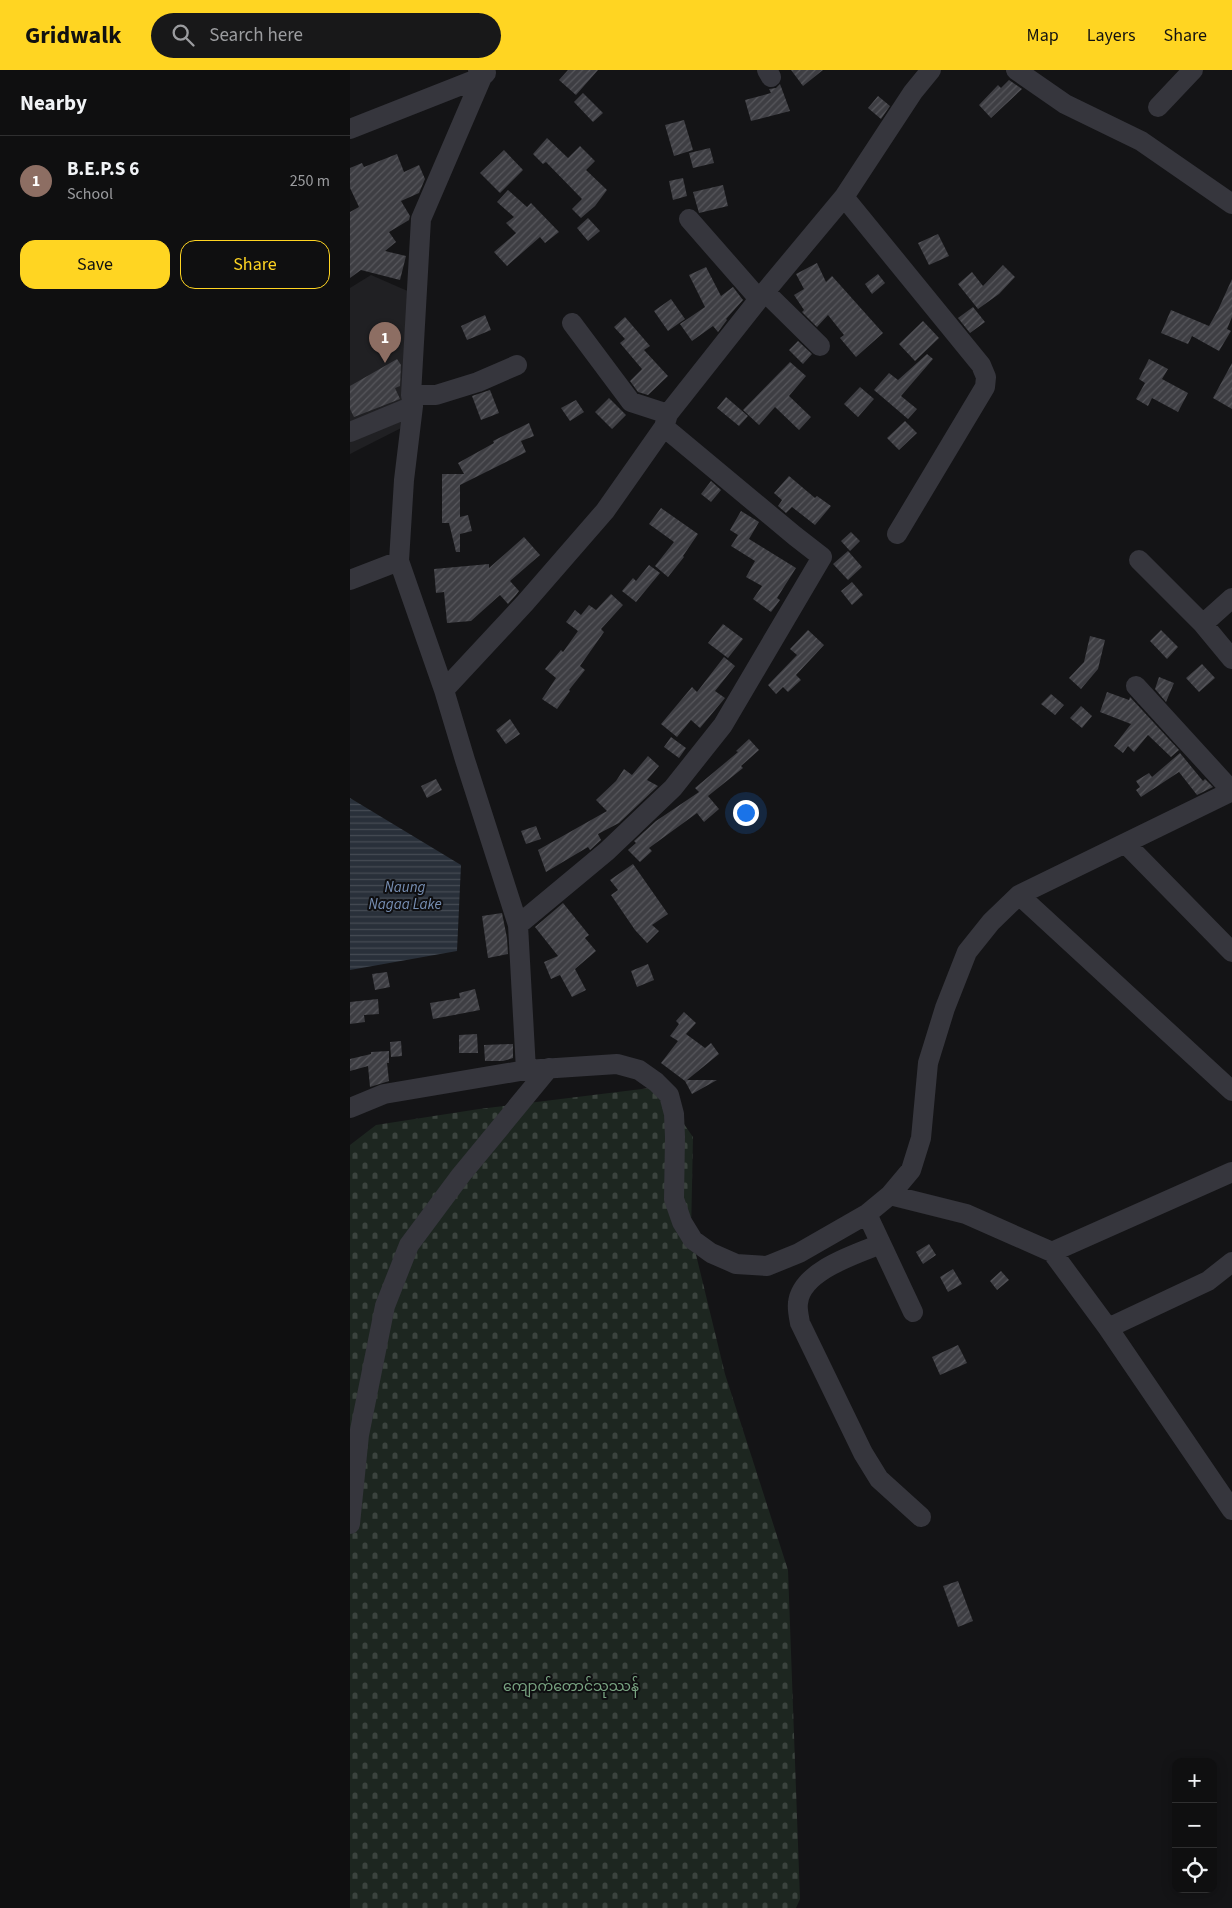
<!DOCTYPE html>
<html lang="en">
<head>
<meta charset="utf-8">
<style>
	body { margin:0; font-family:"Source Sans 3","Noto Sans Myanmar",sans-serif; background:#181819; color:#f1f3f6 }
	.controls { position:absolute; right:15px; bottom:15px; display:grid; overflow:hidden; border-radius:10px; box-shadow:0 2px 12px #0003 }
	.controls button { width:45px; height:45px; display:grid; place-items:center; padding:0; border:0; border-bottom:1px solid #2f2f30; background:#0f0f10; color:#f1f3f6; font:25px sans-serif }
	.you { position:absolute; left:395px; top:742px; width:18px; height:18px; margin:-12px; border:4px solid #fff; border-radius:50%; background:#1a73e8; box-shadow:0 0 0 8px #1a73e833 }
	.badge { display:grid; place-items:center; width:32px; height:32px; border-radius:50%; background:#ffd522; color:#fff; font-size:16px; font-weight:700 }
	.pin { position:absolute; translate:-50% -41px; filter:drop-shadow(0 1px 2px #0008) }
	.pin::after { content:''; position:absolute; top:26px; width:18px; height:15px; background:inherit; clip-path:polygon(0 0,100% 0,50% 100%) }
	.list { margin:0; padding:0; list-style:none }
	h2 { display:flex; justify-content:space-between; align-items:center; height:65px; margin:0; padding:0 20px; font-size:21px }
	h2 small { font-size:16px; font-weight:400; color:#9b9c9f }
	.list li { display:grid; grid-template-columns:32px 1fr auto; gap:15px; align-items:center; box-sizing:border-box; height:90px; padding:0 20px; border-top:1px solid #2f2f30 }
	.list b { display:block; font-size:19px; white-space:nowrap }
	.list p { margin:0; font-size:16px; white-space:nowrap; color:#9b9c9f }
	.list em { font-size:16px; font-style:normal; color:#9b9c9f }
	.actions { display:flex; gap:10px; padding:15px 20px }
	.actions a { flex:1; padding:11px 0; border:1px solid #ffd522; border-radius:15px; text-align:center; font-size:18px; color:#ffd522 }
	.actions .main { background:#ffd522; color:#111 }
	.icon { flex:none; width:28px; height:28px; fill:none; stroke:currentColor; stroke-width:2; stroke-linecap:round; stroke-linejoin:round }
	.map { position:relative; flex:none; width:882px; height:1838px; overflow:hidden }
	header { display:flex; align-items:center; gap:30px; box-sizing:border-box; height:70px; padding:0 25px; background:#ffd522; color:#111 }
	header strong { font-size:24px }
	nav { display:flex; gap:28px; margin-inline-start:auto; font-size:18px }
	.search { width:350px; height:45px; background:#181819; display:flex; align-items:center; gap:12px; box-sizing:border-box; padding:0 18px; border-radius:28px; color:#9b9c9f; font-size:19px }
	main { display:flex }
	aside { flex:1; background:#0f0f10 }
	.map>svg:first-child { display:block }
</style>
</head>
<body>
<header>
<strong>Gridwalk</strong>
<div class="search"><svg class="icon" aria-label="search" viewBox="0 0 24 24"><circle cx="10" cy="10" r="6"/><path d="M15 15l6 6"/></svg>Search here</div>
<nav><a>Map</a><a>Layers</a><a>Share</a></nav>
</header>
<main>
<aside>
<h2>Nearby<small></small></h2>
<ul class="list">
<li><span class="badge" style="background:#8d6e63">1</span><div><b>B.E.P.S 6</b><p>School</p></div><em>250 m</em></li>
</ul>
<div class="actions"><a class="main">Save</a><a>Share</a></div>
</aside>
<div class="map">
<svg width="882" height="1838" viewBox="0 0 882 1838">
	<defs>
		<pattern id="cemetery-stones" width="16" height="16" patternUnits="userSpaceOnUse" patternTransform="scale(1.25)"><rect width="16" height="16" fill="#1d2620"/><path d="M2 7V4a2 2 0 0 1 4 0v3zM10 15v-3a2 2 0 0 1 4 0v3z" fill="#3b433e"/></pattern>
		<pattern id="water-rules" width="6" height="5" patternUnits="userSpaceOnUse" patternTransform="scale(1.25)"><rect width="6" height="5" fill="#29303a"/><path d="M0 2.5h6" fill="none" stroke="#454b54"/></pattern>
		<pattern id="building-hatch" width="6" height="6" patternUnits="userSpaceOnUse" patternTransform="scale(1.25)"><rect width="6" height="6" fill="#3e3e43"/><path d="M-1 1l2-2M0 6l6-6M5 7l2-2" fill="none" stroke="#57575c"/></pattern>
	</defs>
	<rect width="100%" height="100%" fill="#141416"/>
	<path fill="#202023" d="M 21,205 L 69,226 L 67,350 L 0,384 L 0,218 Z"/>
	<path fill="url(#cemetery-stones)" d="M 308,1017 L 343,1067 L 341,1164 L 375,1304 L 438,1500 L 450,1829 L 446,1838 L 0,1838 L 0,1075 L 26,1055 L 129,1039 Z"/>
	<path fill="url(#water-rules)" d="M 0,728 L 111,795 L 107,881 L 0,900 Z"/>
	<path fill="url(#building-hatch)" d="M 218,0 L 248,0 L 226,25 L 209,10 Z
		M 441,0 L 473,0 L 453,16 Z
		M 659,10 L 672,19 L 641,48 L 629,35 L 648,15 L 651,18 Z
		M 430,14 L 440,41 L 401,51 L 395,30 L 421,23 L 419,19 L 426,18 Z
		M 233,23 L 253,43 L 243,52 L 224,32 Z
		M 528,26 L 540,36 L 531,49 L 518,38 Z
		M 334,50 L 343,80 L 324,86 L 315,55 Z
		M 197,68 L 218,88 L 230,76 L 245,91 L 236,100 L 257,120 L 245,136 L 231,148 L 222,139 L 232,129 L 196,92 L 193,94 L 183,84 Z
		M 360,78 L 364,93 L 343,98 L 339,83 Z
		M 154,80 L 173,100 L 150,123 L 130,103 Z
		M 47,84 L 54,102 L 69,95 L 75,109 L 69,123 L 51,131 L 60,146 L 59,150 L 39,162 L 46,172 L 35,181 L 56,186 L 50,210 L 11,200 L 0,208 L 0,142 L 9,137 L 0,118 L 0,98 L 12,93 L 14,97 Z
		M 333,108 L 337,126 L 323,130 L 319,111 Z
		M 373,115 L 378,136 L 349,143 L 343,122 Z
		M 158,120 L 177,137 L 181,133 L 209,162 L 195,173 L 190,167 L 157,196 L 144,182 L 166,163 L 156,153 L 164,147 L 147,132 Z
		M 238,148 L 250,161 L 238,171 L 227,158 Z
		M 588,164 L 599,186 L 579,195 L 568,173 Z
		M 467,193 L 476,212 L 482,206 L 533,263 L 506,287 L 490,268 L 494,265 L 478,245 L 467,257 L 452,242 L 454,240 L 444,225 L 454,219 L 446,204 Z
		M 653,195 L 665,207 L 649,224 L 628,239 L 608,214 L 622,202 L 633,216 Z
		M 356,197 L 371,226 L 383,217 L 393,230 L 376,249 L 377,250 L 368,262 L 363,256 L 342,271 L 330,254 L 355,237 L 339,205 Z
		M 528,204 L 535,213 L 522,224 L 515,214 Z
		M 882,209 L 882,247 L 877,259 L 881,261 L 869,281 L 842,266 L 838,274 L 811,263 L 821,240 L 859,256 L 868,240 Z
		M 321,229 L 335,249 L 318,261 L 304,241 Z
		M 623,237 L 635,252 L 620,263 L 608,248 Z
		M 135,245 L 141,260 L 117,270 L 111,256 Z
		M 275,247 L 300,276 L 294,280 L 318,306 L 298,325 L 288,322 L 280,311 L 292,299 L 270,273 L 275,269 L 264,257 Z
		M 573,251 L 589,268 L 565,291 L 549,274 Z
		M 448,271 L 462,284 L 453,294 L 439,280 Z
		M 577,284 L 583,289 L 551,326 L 567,339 L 558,349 L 524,320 L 539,303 L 548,310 Z
		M 47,289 L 51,295 L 50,316 L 45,318 L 50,329 L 4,347 L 0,339 L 0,316 Z
		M 799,289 L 818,299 L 812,309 L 838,323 L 828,342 L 802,328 L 798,336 L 786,329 L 795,313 L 789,309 Z
		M 440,292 L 456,306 L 439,326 L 461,347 L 449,360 L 425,337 L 409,355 L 393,340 Z
		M 882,293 L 882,339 L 863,328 Z
		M 510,317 L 524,329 L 508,347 L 494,334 Z
		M 140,320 L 149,343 L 131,350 L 122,326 Z
		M 376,327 L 398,346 L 389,356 L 367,338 Z
		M 259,328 L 276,345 L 262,359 L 245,342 Z
		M 226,330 L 234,342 L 220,351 L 211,338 Z
		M 555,351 L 567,363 L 549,380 L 537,368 Z
		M 179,353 L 184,366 L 171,371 L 176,382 L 110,415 L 110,447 L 118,445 L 122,461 L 110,464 L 110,482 L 106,482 L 99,453 L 92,453 L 92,404 L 114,404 L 108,393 L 144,373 L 143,371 Z
		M 439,406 L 465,428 L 467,426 L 481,436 L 465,455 L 442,437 L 436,443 L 428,436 L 432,430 L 424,423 Z
		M 361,411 L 371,420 L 361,432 L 351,424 Z
		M 311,438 L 348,464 L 333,486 L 334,487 L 318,507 L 305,496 L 324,472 L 299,454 Z
		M 391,441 L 409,452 L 399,469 L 446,498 L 427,528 L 430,530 L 421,542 L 403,529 L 412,516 L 396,507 L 405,491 L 381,476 L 388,465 L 380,460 Z
		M 501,462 L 510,471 L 500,481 L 491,471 Z
		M 174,467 L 190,485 L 160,511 L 169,521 L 166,525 L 158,534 L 150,525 L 121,551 L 97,553 L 94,522 L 86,523 L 84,499 L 139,494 L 139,498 Z
		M 498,481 L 512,497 L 498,510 L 483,494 Z
		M 299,495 L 310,503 L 286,532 L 272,521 L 283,508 L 286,511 Z
		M 502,512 L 513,525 L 502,535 L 491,521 Z
		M 261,524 L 273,535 L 251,559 L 254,562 L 230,596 L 235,600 L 219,620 L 220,621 L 207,639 L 192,629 L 206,608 L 195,599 L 211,580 L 213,582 L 228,561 L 216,552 L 225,540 L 231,545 L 239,535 L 246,540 Z
		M 373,554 L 393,569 L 378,588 L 358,573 Z
		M 458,560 L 474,575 L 446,605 L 451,610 L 438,622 L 433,617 L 426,624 L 418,615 L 447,585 L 440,579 Z
		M 811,560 L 828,577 L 817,589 L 800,571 Z
		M 740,566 L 755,570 L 748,599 L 731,619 L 719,608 L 734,592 Z
		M 374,587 L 385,596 L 365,621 L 375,628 L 350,658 L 341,650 L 327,667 L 311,654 L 342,617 L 347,622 Z
		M 852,594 L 865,608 L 849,622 L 836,608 Z
		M 809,607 L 824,613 L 816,632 L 805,619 Z
		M 757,622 L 779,630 L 780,627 L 829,680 L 821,687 L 798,665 L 784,682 L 778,676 L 773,683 L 764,676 L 781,654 L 750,642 Z
		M 701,624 L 714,635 L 705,645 L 691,634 Z
		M 731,636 L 742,646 L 732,658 L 720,648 Z
		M 160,649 L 170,664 L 156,674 L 146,660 Z
		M 321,667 L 336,678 L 329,688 L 314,677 Z
		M 399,669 L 409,680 L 391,696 L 393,698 L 358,726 L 369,739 L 354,752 L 347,743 L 299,778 L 302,781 L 290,792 L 278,780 L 286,773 L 284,771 L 306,751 L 349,722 L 345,718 L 388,682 L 386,681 Z
		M 830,683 L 853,711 L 855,709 L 863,717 L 847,725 L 829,702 L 791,727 L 786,720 L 790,717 L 786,711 L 799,703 L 802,707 Z
		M 298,686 L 309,696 L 297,710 L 308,716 L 269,753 L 248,764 L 251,770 L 240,780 L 238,777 L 196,802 L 188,780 L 257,741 L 246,730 L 266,711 L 274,699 L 282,705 Z
		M 86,709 L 92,720 L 77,728 L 71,716 Z
		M 186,756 L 191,769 L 176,774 L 171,761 Z
		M 283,794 L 318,844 L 302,855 L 309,861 L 297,873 L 285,860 L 261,825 L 268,820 L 260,810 Z
		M 213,833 L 239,865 L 235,868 L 246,881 L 225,899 L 236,920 L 222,927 L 210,905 L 201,909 L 194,892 L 208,886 L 185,857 Z
		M 152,843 L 157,868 L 158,884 L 138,888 L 132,846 Z
		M 298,894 L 304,910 L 287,917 L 281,901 Z
		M 37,902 L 40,917 L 25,920 L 22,904 Z
		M 125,919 L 130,940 L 83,949 L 80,933 L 110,928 L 109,923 Z
		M 28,929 L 29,944 L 14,945 L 15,952 L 0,954 L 0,932 Z
		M 334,942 L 346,953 L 336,964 L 355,978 L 361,973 L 369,984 L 337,1010 L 367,1010 L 342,1024 L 335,1011 L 311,993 L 328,971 L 320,966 L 329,954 L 326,951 Z
		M 127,964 L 128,983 L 109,983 L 109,965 Z
		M 51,971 L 52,986 L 41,987 L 40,972 Z
		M 163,974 L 163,988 L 153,991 L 135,991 L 134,975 Z
		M 39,981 L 39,993 L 37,993 L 39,1011 L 20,1017 L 18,996 L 0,1001 L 0,989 L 21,984 L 21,982 Z
		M 579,1174 L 586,1185 L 573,1194 L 566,1182 Z
		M 603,1199 L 612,1214 L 598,1222 L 590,1207 Z
		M 651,1201 L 659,1210 L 647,1220 L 640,1211 Z
		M 608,1275 L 617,1293 L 590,1305 L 582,1287 Z
		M 608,1511 L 623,1551 L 608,1557 L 593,1516 Z"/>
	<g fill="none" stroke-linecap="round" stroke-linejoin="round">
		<path stroke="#36363d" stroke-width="20" d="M 128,0 L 132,7 L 71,149 L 61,325 L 63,336 L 54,410 L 49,491 L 94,620 L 115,690 L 168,855 L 176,1000
			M 417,0 L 421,7
			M 666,0 L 715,34 L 791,71 L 882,134
			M 808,37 L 843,0
			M 0,59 L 132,7 L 136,3
			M 494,127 L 631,295 L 636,307 L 635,317 L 547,464
			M 339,149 L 409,229
			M 415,222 L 470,276
			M 222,253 L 281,332 L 318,344
			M 61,325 L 86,325 L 128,312 L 167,295
			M 0,362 L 63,336
			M 789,490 L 853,554 L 882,589
			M 0,510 L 49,491
			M 853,554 L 882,528
			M 786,616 L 882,721
			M 94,620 L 175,533 L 255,441 L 314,357 L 318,344 L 409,229 L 494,127 L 563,22 L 581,0
			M 776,774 L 882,882
			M 669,825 L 882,1021
			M 168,855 L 257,781 L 323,718 L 373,655 L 472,487 L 445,466 L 314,357
			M 0,1038 L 34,1024 L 176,1000 L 267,994 L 289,1000 L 306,1012 L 319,1025 L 324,1044 L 325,1067 L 324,1129 L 332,1152 L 343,1170 L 361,1183 L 386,1194 L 417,1196 L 449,1183 L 517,1144 L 540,1125 L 561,1100 L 571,1068 L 578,993 L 595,938 L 617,882 L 641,852 L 669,825 L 882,721
			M 540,1125 L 616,1144 L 702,1182 L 758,1258 L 882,1440
			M 517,1144 L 563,1242
			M 531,1174 C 506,1184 451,1201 448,1233 C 447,1239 449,1247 450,1253 L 513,1383 L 529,1409 L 571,1447
			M 702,1182 L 882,1102
			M 758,1258 L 858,1211 L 882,1192
			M 0,1454 L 9,1365 L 35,1236 L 59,1175 L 111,1105 L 199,998"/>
	</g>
	<g text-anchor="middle" stroke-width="4" stroke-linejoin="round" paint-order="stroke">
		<g font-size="14" fill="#79a482" stroke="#0f0f11">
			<text x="221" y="1621">ကျောက်တောင်သုဿန်</text>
		</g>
		<g font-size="15" font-style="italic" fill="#7890b5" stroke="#0f0f11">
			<text x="55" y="822">Naung<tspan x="55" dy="17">Nagaa Lake</tspan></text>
		</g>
	</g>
</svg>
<div class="controls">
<button>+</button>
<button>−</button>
<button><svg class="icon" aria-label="locate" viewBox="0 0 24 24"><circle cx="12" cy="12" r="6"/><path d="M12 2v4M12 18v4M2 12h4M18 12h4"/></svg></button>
</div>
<div class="you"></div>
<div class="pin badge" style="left:35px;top:293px;background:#8d6e63">1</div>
</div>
</main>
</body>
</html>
